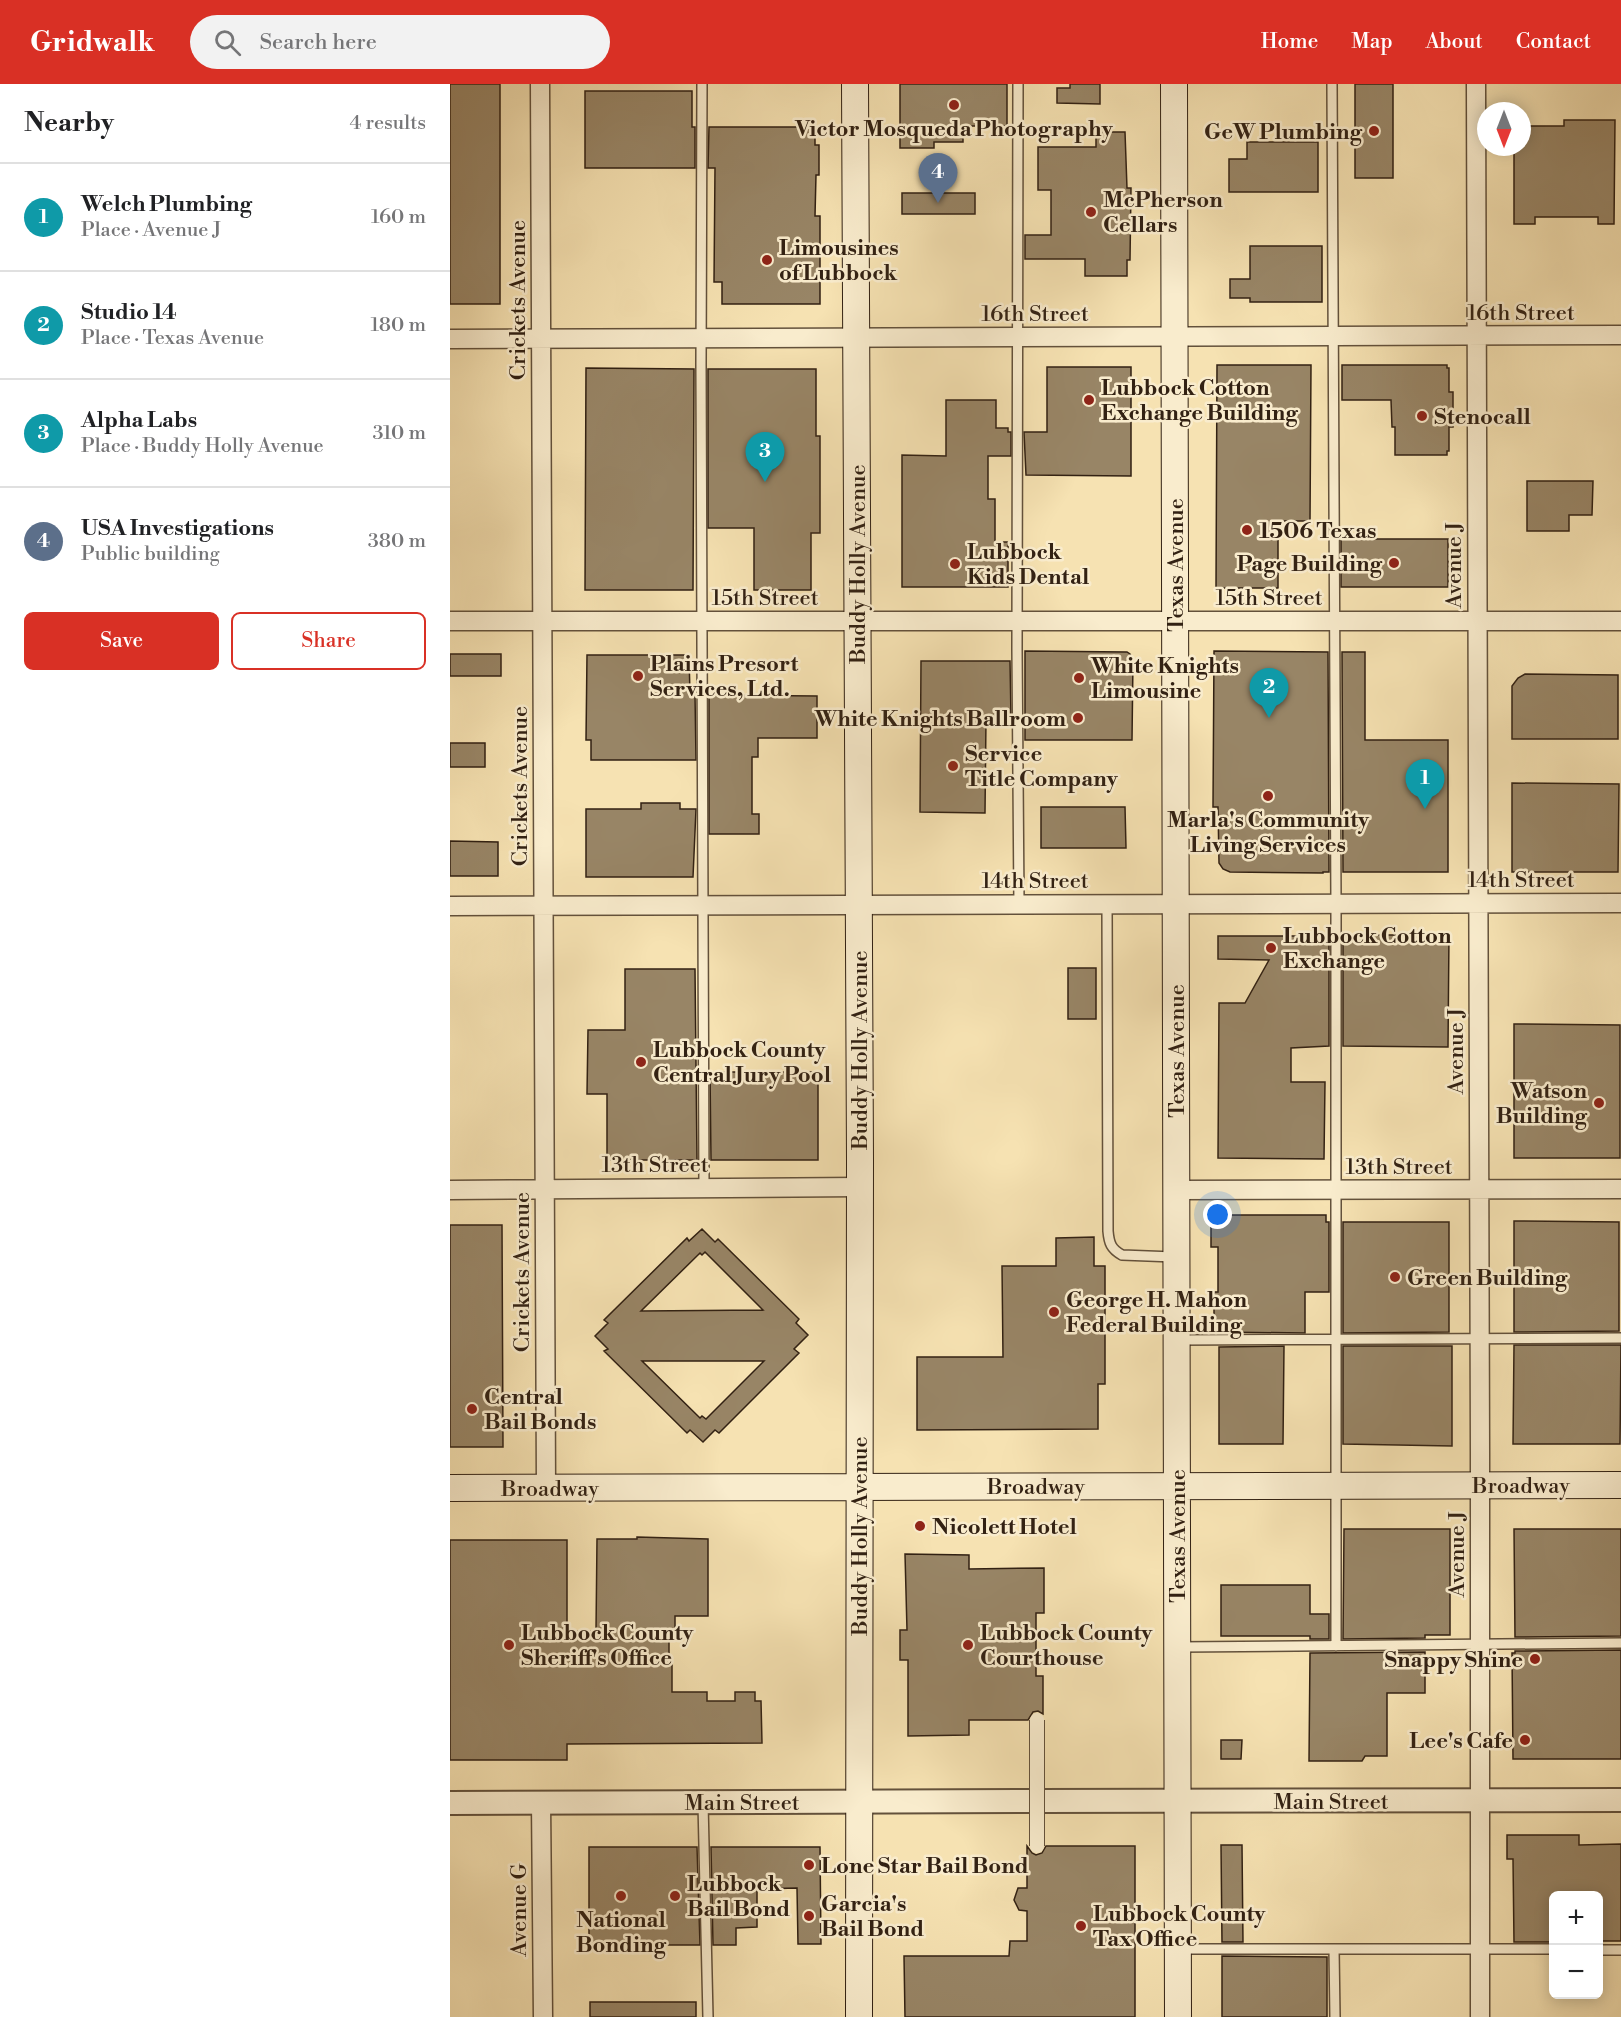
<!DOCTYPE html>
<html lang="en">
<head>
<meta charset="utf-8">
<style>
	body { margin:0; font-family:"Libre Bodoni",serif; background:#f2f2f2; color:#202124 }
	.controls { position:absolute; right:18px; bottom:18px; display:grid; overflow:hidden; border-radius:9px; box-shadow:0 3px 15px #0003 }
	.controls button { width:54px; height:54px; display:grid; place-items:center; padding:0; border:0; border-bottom:2px solid #e0e0e0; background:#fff; color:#202124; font:30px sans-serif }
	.compass { position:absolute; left:1027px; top:18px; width:54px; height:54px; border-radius:50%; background:#fff; box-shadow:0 3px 15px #0003; rotate:180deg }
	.you { position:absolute; left:768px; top:1131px; width:21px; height:21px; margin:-15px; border:4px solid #fff; border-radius:50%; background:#1a73e8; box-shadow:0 0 0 9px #1a73e833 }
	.badge { display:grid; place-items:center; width:39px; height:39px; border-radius:50%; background:#d93025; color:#fff; font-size:20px; font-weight:700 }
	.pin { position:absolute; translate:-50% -50px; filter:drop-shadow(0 2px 3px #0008) }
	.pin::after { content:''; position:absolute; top:32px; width:21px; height:18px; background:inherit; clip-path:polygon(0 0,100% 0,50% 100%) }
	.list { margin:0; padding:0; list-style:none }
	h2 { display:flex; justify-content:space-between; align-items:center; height:78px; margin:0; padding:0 24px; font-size:26px }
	h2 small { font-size:20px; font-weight:400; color:#757577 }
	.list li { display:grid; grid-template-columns:39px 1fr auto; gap:18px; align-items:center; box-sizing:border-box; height:108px; padding:0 24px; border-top:2px solid #e0e0e0 }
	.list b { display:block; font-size:22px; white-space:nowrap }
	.list p { margin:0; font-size:20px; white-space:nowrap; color:#757577 }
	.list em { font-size:20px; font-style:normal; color:#757577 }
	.actions { display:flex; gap:12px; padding:18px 24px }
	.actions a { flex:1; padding:14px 0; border:2px solid #d93025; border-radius:9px; text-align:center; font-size:21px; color:#d93025 }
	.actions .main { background:#d93025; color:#fff }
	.icon { flex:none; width:33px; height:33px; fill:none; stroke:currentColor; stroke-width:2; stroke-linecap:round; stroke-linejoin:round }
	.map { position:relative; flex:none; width:1171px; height:1933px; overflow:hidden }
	header { display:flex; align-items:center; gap:36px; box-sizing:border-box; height:84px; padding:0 30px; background:#d93025; color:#fff }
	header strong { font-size:28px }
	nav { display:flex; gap:33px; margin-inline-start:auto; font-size:21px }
	.search { width:420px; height:54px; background:#f2f2f2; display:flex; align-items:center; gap:15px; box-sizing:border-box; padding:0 21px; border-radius:33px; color:#757577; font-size:22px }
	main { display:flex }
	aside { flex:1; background:#fff }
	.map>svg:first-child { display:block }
</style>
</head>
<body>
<header>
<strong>Gridwalk</strong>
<div class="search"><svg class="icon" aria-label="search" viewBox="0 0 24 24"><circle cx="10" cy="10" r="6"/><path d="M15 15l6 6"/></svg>Search here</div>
<nav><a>Home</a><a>Map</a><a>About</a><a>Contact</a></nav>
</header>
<main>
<aside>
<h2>Nearby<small>4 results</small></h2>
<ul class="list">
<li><span class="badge" style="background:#0f9aa8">1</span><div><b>Welch Plumbing</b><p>Place · Avenue J</p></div><em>160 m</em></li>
<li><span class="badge" style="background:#0f9aa8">2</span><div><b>Studio 14</b><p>Place · Texas Avenue</p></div><em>180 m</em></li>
<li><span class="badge" style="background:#0f9aa8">3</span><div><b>Alpha Labs</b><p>Place · Buddy Holly Avenue</p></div><em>310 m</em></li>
<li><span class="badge" style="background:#5c6f8a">4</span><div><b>USA Investigations</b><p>Public building</p></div><em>380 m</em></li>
</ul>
<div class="actions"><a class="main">Save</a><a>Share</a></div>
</aside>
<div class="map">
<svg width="1171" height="1933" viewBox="0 0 1171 1933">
	<rect width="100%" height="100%" fill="#f6e2b2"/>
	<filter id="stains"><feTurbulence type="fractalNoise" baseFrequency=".00333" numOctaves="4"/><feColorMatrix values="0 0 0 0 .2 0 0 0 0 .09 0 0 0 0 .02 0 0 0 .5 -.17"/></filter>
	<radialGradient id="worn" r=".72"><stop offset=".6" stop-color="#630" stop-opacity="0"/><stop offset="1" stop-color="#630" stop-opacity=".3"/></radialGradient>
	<path fill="#988566" stroke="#322113" stroke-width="1.5" fill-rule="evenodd" d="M 0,0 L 50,0 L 50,220 L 0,220 Z
		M 450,0 L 557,0 L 557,42 L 513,42 L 513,58 L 484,58 L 484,64 L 450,64 Z
		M 620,0 L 650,0 L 650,20 L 607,19 L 607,4 L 620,4 Z
		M 905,0 L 943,0 L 943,94 L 905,94 Z
		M 135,7 L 242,7 L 242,43 L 245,43 L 245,84 L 135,84 Z
		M 1114,36 L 1165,36 L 1164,140 L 1148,140 L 1148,133 L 1085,133 L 1085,140 L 1064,140 L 1064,63 L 1072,63 L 1072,42 L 1114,42 Z
		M 259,43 L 365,43 L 365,61 L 369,61 L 369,91 L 366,91 L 365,132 L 370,132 L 370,220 L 272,220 L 272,198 L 264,198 L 265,84 L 258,84 Z
		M 646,48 L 675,48 L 677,104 L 681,104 L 680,176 L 677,176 L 677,192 L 635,192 L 635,175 L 575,175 L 575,151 L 601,151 L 601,106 L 588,106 L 588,63 L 646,63 Z
		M 797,58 L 868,58 L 868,108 L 779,108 L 779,75 L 797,75 Z
		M 452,109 L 525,109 L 525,130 L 452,130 Z
		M 800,162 L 872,162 L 872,218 L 800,218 L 800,214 L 780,214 L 780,195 L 800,195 Z
		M 767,281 L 861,281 L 860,437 L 828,437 L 828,504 L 766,504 Z
		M 892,281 L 997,281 L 997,284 L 999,284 L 999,308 L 1003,308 L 1003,343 L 999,343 L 999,367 L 997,367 L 997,371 L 945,371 L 945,343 L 942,343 L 941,316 L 892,316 Z
		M 597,283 L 681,283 L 681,392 L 576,391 L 574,348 L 597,348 Z
		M 136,284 L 244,285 L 243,506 L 135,506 Z
		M 258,285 L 366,285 L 366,352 L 370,352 L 370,449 L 361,449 L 361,506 L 304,506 L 304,444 L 258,444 Z
		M 496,316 L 546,316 L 546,344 L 558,344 L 558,348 L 561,348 L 561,372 L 538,372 L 538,415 L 545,415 L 545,458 L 558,458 L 558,503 L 452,503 L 452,371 L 496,372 Z
		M 1077,397 L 1143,397 L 1142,431 L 1119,431 L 1119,447 L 1077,447 Z
		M 891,455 L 998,455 L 998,503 L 891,503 Z
		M 575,567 L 677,568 L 680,570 L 683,576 L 682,656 L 575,656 Z
		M 764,567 L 878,568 L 879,788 L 873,788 L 873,789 L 780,788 L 773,785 L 769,779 L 768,723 L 763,723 Z
		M 892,568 L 915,568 L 915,656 L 998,656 L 998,788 L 893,788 Z
		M 0,570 L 51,570 L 51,592 L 0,592 Z
		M 137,571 L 239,571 L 240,611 L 245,611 L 246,676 L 141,676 L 141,656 L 136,656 Z
		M 471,577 L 560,577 L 561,635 L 536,635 L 535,729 L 470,728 Z
		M 1075,590 L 1168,591 L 1168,655 L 1062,655 L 1062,602 L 1068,594 Z
		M 259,611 L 367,612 L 367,654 L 308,654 L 308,673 L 302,673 L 302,730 L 309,730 L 309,750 L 259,750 Z
		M 0,659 L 35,659 L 35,683 L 0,683 Z
		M 1062,699 L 1169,700 L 1168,788 L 1062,788 Z
		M 191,719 L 230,719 L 230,725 L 246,725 L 243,793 L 136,793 L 136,725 L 191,725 Z
		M 591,723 L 675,723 L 676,764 L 591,764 Z
		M 0,757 L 48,758 L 48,792 L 0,792 Z
		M 893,851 L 999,851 L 998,963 L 893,962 Z
		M 768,852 L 879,852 L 879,962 L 841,964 L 841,998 L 875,998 L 874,1075 L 768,1074 L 769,919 L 795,919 L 819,876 L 768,875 Z
		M 618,884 L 646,884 L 646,935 L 618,935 Z
		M 175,885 L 245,885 L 247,1076 L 157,1076 L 157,1010 L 137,1010 L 138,946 L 175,946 Z
		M 1064,940 L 1170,941 L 1170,1074 L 1064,1074 Z
		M 260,988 L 368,988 L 368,1076 L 261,1076 Z
		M 761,1131 L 876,1131 L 876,1138 L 879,1138 L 879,1208 L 855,1208 L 855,1249 L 764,1248 L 764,1208 L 768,1208 L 768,1163 L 761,1163 Z
		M 1064,1137 L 1169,1138 L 1169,1247 L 1064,1248 Z
		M 893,1138 L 999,1138 L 999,1248 L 893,1249 Z
		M 0,1141 L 52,1141 L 53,1363 L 0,1363 Z
		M 252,1145 L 265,1158 L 268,1155 L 349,1235 L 346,1239 L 358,1251 L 344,1265 L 349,1269 L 269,1349 L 265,1346 L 253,1358 L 240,1346 L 237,1349 L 154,1267 L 158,1265 L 145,1252 L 158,1239 L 154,1236 L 237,1154 L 239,1157 ZM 255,1168 L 313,1226 L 191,1227 L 250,1169 L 252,1171 ZM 192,1277 L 314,1277 L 256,1335 L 252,1332 L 250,1334 Z
		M 644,1153 L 644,1182 L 655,1182 L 655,1300 L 648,1300 L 648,1345 L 467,1346 L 467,1273 L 553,1273 L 552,1182 L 606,1182 L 606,1154 Z
		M 1171,1261 L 1170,1360 L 1063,1360 L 1064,1261 Z
		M 834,1262 L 833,1360 L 769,1360 L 769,1263 Z
		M 893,1262 L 1002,1262 L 1002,1362 L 893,1360 Z
		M 894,1445 L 1000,1445 L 1000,1551 L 975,1551 L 975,1554 L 893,1555 Z
		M 1064,1445 L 1171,1445 L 1171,1552 L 1065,1553 Z
		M 187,1453 L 258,1455 L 258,1532 L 225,1532 L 225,1552 L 219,1552 L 219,1581 L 222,1581 L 222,1608 L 257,1608 L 257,1617 L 285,1617 L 285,1608 L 305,1608 L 305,1617 L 311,1617 L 312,1659 L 117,1660 L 117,1676 L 0,1676 L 0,1456 L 117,1456 L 117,1547 L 146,1547 L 147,1455 L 187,1455 Z
		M 455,1470 L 519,1471 L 519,1485 L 594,1484 L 594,1529 L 586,1529 L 586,1592 L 593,1592 L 593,1630 L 588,1627 L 583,1628 L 578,1636 L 519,1636 L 519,1651 L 458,1652 L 458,1576 L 450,1576 L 450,1546 L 457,1546 Z
		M 771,1501 L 860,1501 L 860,1530 L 879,1530 L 879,1555 L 860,1555 L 860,1552 L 771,1552 Z
		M 1171,1566 L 1171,1675 L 1063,1675 L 1062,1569 L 1065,1569 L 1065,1567 Z
		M 975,1568 L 975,1609 L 937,1609 L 937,1672 L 915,1672 L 912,1677 L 859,1677 L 860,1569 Z
		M 771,1656 L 792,1656 L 791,1675 L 771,1675 Z
		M 1057,1751 L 1129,1751 L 1129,1761 L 1171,1760 L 1171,1857 L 1149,1857 L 1149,1812 L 1104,1812 L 1104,1858 L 1064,1858 L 1063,1775 L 1057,1775 Z
		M 771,1761 L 792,1761 L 793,1858 L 772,1858 Z
		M 577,1762 L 582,1769 L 586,1771 L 592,1769 L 596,1762 L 685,1762 L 685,1933 L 455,1933 L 454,1872 L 559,1872 L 560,1857 L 577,1857 L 577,1827 L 569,1826 L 564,1816 L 568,1804 L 577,1804 Z
		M 139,1763 L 247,1763 L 250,1861 L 139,1861 Z
		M 261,1763 L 370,1763 L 371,1860 L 348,1860 L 347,1804 L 307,1805 L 307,1843 L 286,1844 L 286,1861 L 263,1861 Z
		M 772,1872 L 877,1873 L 877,1933 L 772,1933 Z
		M 140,1918 L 246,1918 L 246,1933 L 140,1933 Z"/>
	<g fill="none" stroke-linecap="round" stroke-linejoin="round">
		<g stroke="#63513b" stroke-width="12">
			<path id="service" d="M 252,0 L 251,281 L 254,1104
				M 568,0 L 567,565 L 569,820
				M 882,0 L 886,820 L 886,1562
				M 657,820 L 658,1147 C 659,1159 661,1165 672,1171 L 724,1173
				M 729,1256 L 1171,1254
				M 730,1563 L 1171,1559
				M 253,1719 L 258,1933
				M 730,1865 L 1104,1865
				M 884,1865 L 885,1933
				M 1148,1866 L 1171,1866"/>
		</g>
		<g stroke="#63513b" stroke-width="21">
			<path id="minor" d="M 90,0 L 96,1404
				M 1026,0 L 1030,1369 L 1030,1933
				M 0,255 L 1171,251
				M 0,537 L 1171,537
				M 0,822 L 1171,819
				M 0,1106 L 410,1103
				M 726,1106 L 1171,1105
				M 91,1718 L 93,1933"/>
		</g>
		<g stroke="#63513b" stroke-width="26">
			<path id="tertiary" d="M 591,1717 L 1171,1716
				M 0,1719 L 583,1717"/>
		</g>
		<g stroke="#322113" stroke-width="28">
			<path id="secondary" d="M 405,0 L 410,1077 L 409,1933
				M 724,0 L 728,1933
				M 0,1404 L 1171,1401"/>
		</g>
		<use href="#service" stroke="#f9eccd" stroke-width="9"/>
		<use href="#minor" stroke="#f9eccd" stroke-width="18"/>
		<use href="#tertiary" stroke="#f9eccd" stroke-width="22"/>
		<use href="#secondary" stroke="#f9eccd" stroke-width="26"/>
		<g stroke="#63513b" stroke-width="16" stroke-linecap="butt">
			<path id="pedestrian-bridge" d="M 587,1636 L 587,1762"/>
		</g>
		<use href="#pedestrian-bridge" stroke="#f9eccd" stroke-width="14"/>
	</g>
	<g fill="#8f2418" stroke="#f9eccd" stroke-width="2">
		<circle cx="504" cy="21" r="6"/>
		<circle cx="924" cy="47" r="6"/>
		<circle cx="641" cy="128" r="6"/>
		<circle cx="317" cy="176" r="6"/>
		<circle cx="639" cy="316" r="6"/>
		<circle cx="972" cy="332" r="6"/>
		<circle cx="797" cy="446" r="6"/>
		<circle cx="944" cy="479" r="6"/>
		<circle cx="505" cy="480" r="6"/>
		<circle cx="188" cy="592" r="6"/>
		<circle cx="629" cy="594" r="6"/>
		<circle cx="628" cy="634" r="6"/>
		<circle cx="503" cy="682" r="6"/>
		<circle cx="818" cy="712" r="6"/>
		<circle cx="821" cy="864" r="6"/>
		<circle cx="191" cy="978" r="6"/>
		<circle cx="1149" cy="1019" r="6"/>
		<circle cx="945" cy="1193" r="6"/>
		<circle cx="604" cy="1228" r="6"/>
		<circle cx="22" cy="1325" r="6"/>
		<circle cx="470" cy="1442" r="6"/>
		<circle cx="59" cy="1561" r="6"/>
		<circle cx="518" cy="1561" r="6"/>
		<circle cx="1085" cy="1575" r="6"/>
		<circle cx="1075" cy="1656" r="6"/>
		<circle cx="359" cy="1781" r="6"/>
		<circle cx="171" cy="1812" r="6"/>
		<circle cx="225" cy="1812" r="6"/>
		<circle cx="359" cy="1832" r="6"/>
		<circle cx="631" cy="1842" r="6"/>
	</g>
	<g text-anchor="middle" stroke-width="5" stroke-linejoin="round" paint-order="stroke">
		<g font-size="22" font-weight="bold" fill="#322113" stroke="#f9eccd" text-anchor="start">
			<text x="504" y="52" text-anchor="middle">Victor Mosqueda Photography</text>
			<text x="912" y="55" text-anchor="end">GeW Plumbing</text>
			<text x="653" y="123">McPherson<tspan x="653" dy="25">Cellars</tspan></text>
			<text x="329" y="171">Limousines<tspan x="329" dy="25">of Lubbock</tspan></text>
			<text x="651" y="311">Lubbock Cotton<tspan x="651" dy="25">Exchange Building</tspan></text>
			<text x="984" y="340">Stenocall</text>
			<text x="809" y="454">1506 Texas</text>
			<text x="517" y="475">Lubbock<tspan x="517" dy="25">Kids Dental</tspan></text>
			<text x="932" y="487" text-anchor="end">Page Building</text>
			<text x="200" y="587">Plains Presort<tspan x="200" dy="25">Services, Ltd.</tspan></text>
			<text x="641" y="589">White Knights<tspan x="641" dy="25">Limousine</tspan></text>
			<text x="616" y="642" text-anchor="end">White Knights Ballroom</text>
			<text x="515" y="677">Service<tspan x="515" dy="25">Title Company</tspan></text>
			<text x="818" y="743" text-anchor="middle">Marla's Community<tspan x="818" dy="25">Living Services</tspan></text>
			<text x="833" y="859">Lubbock Cotton<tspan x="833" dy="25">Exchange</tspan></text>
			<text x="203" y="973">Lubbock County<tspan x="203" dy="25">Central Jury Pool</tspan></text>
			<text x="1137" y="1014" text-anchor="end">Watson<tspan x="1137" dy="25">Building</tspan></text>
			<text x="957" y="1201">Green Building</text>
			<text x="616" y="1223">George H. Mahon<tspan x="616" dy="25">Federal Building</tspan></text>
			<text x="34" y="1320">Central<tspan x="34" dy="25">Bail Bonds</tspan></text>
			<text x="482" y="1450">Nicolett Hotel</text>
			<text x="71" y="1556">Lubbock County<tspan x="71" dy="25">Sheriff's Office</tspan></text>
			<text x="530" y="1556">Lubbock County<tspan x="530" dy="25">Courthouse</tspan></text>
			<text x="1073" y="1583" text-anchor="end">Snappy Shine</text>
			<text x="1063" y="1664" text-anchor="end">Lee's Cafe</text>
			<text x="371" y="1789">Lone Star Bail Bond</text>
			<text x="237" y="1807">Lubbock<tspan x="237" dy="25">Bail Bond</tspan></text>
			<text x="371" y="1827">Garcia's<tspan x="371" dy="25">Bail Bond</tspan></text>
			<text x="643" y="1837">Lubbock County<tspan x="643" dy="25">Tax Office</tspan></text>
			<text x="171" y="1843" text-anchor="middle">National<tspan x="171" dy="25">Bonding</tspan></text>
		</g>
		<g font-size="22" fill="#322113" stroke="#f9eccd">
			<text transform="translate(67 216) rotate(-90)" y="8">Crickets Avenue</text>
			<text x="1071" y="236">16th Street</text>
			<text x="585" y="237">16th Street</text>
			<text transform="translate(407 480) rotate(-90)" y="8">Buddy Holly Avenue</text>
			<text transform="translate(725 481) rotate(-90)" y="8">Texas Avenue</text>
			<text transform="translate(1003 481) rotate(-90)" y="8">Avenue J</text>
			<text x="315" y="521">15th Street</text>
			<text x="819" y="521">15th Street</text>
			<text transform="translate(69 702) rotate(-90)" y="8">Crickets Avenue</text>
			<text x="1071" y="803">14th Street</text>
			<text x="585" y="804">14th Street</text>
			<text transform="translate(409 966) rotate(-90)" y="8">Buddy Holly Avenue</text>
			<text transform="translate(726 967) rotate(-90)" y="8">Texas Avenue</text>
			<text transform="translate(1005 967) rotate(-90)" y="8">Avenue J</text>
			<text x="205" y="1088">13th Street</text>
			<text x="949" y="1090">13th Street</text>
			<text transform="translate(71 1188) rotate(-90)" y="8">Crickets Avenue</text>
			<text x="1071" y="1409">Broadway</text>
			<text x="586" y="1410">Broadway</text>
			<text x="100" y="1412">Broadway</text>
			<text transform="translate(409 1452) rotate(-90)" y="8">Buddy Holly Avenue</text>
			<text transform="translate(727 1452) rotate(-90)" y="8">Texas Avenue</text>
			<text transform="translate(1006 1470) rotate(-90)" y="8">Avenue J</text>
			<text x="881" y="1725">Main Street</text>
			<text x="292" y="1726">Main Street</text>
			<text transform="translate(68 1826) rotate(-90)" y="8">Avenue G</text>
		</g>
	</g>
	<rect width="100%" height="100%" filter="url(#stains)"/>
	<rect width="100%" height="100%" fill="url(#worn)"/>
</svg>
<div class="controls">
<button>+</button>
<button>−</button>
</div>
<svg class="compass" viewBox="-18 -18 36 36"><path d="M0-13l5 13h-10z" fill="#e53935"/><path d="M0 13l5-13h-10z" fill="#757577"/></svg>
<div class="you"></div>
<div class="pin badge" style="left:975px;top:725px;background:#0f9aa8">1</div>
<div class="pin badge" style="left:819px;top:634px;background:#0f9aa8">2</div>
<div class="pin badge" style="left:315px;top:398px;background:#0f9aa8">3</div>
<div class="pin badge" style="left:488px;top:119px;background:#5c6f8a">4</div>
</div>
</main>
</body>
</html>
